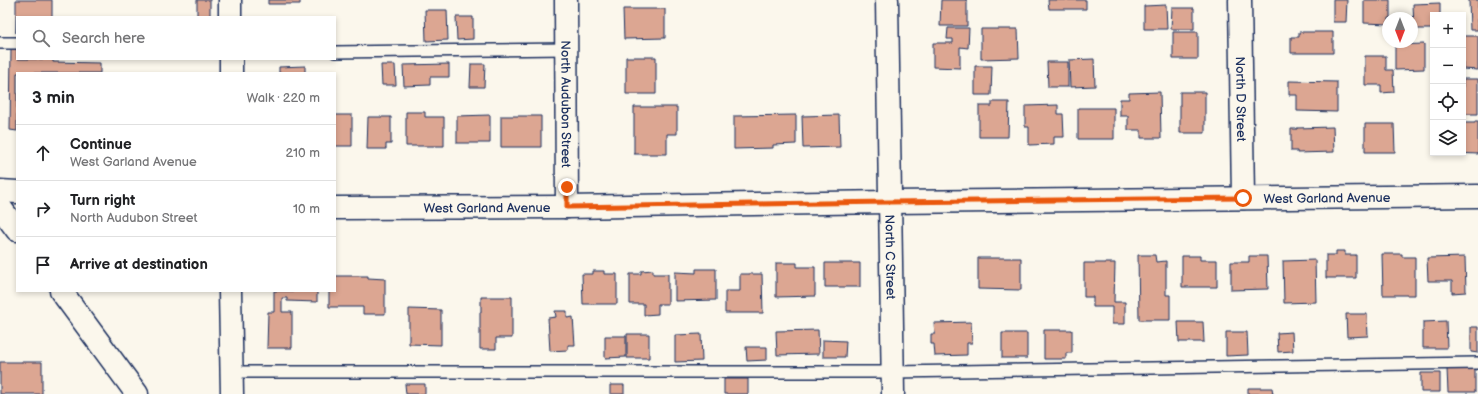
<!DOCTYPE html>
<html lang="en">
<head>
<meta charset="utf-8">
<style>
	body { margin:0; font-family:"Balsamiq Sans",sans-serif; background:#f2f2f2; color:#202124 }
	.controls { position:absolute; right:12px; top:12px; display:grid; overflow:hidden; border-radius:0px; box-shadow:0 2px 6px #0003 }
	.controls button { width:36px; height:36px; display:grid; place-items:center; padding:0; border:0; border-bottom:1px solid #e0e0e0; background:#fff; color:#202124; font:20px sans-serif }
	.compass { position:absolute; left:1382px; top:12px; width:36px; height:36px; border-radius:50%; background:#fff; box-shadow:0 2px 6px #0003; rotate:180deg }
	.stop { position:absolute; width:12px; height:12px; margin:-9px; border:3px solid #ea580c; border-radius:50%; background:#fff }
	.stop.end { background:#ea580c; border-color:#fff; box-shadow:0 1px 4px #0008 }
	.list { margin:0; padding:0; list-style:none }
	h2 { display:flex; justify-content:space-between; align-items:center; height:52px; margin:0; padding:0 16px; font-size:17px }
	h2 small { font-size:13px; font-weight:400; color:#757577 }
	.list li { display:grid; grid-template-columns:26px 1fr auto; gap:12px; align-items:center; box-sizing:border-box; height:56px; padding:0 16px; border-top:1px solid #e0e0e0 }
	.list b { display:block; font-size:15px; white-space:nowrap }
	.list p { margin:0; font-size:13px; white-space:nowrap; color:#757577 }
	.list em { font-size:13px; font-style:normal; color:#757577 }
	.icon { flex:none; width:22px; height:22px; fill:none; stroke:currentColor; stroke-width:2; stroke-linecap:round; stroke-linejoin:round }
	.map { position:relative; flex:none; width:1478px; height:394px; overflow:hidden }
	.search { position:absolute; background:#fff; box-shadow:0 2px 6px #0003; left:16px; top:16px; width:320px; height:44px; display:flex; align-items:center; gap:10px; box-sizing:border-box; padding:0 14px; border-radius:0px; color:#757577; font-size:15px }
	.panel { position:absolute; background:#fff; box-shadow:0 2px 6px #0003; left:16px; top:72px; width:320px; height:220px; border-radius:0px }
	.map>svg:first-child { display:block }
</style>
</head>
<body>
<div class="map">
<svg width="1478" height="394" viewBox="0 0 1478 394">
	<rect width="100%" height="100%" fill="#fbf7ec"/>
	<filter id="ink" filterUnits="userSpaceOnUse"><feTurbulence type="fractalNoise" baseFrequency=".025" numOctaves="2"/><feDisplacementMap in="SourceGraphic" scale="8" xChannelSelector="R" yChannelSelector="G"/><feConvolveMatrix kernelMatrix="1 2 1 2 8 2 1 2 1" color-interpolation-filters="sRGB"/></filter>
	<g filter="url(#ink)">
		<path fill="#dca692" stroke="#1b2f5e" d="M 16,0 L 52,0 L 52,17 L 17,17 L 16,33 Z
			M 197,0 L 210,0 L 210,16 L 197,16 Z
			M 268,0 L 300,0 L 300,4 L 268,4 Z
			M 941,0 L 967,0 L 967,26 L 940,26 Z
			M 1048,0 L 1086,0 L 1086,9 L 1049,9 Z
			M 1333,0 L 1347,0 L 1346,22 L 1333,22 Z
			M 1364,0 L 1390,0 L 1390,18 L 1388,18 L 1388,24 L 1364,23 Z
			M 1469,0 L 1478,0 L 1478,30 L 1470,30 Z
			M 1440,3 L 1440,15 L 1433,15 L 1433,29 L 1414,29 L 1413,4 Z
			M 1166,5 L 1167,29 L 1144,29 L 1144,6 Z
			M 1172,8 L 1194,8 L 1194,29 L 1171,29 Z
			M 623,9 L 665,9 L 665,38 L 624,39 Z
			M 425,10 L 447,10 L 448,40 L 426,41 Z
			M 456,17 L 473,17 L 473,39 L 457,40 Z
			M 948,28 L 969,28 L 968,48 L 960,47 L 960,68 L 933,67 L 933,43 L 953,43 L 953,39 L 947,39 Z
			M 981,29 L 1018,29 L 1019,58 L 981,59 Z
			M 1173,32 L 1198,32 L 1198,59 L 1173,59 Z
			M 1299,32 L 1333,32 L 1333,53 L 1291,53 L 1291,37 L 1299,37 Z
			M 1463,36 L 1478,36 L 1478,70 L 1463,69 Z
			M 1424,44 L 1424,69 L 1395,70 L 1395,45 Z
			M 11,49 L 17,49 L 17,59 L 53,59 L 53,62 L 100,63 L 100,73 L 17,73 L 17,131 L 10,130 Z
			M 1365,56 L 1386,56 L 1386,70 L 1393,70 L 1394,92 L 1381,93 L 1381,85 L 1365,85 Z
			M 626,57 L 656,57 L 656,94 L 626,94 Z
			M 1094,59 L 1095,86 L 1070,87 L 1069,60 Z
			M 1047,62 L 1068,62 L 1068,87 L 1048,87 Z
			M 449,64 L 449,77 L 430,77 L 430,85 L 404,86 L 403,65 Z
			M 471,64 L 485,64 L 484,87 L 470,87 Z
			M 381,65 L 395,65 L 396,85 L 382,85 Z
			M 305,66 L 305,73 L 279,73 L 279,67 Z
			M 975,66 L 992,66 L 991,95 L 975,95 Z
			M 1463,79 L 1478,79 L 1478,114 L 1463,114 Z
			M 1289,81 L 1337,82 L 1337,112 L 1297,111 L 1297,95 L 1289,95 Z
			M 1160,92 L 1161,138 L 1141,138 L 1141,130 L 1128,130 L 1128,116 L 1120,116 L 1120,99 L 1129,99 L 1129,93 Z
			M 1180,92 L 1205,92 L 1205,133 L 1180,133 Z
			M 992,102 L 1009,102 L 1008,137 L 979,137 L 979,106 L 992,106 Z
			M 1058,105 L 1058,114 L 1063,114 L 1064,137 L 1054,137 L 1054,144 L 1029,145 L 1029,127 L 1025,127 L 1025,106 Z
			M 634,107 L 677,107 L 677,134 L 667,134 L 667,154 L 634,154 Z
			M 1078,108 L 1114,108 L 1114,139 L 1078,139 Z
			M 406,112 L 425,112 L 425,117 L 444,117 L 444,146 L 406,146 Z
			M 335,115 L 352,115 L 352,146 L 335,146 Z
			M 490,115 L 490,143 L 457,143 L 457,116 Z
			M 796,115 L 796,144 L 773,145 L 773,148 L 734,149 L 734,116 Z
			M 839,115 L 840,147 L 803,148 L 802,116 Z
			M 501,116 L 541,116 L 541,147 L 501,147 Z
			M 368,117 L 391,117 L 391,144 L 386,144 L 386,149 L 367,149 Z
			M 1475,121 L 1478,121 L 1478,154 L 1455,153 L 1463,153 L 1463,123 L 1475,123 Z
			M 1365,124 L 1394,124 L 1395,152 L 1365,152 Z
			M 1333,127 L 1334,152 L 1297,153 L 1297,151 L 1291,151 L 1291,129 L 1297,129 L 1297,128 Z
			M 1336,251 L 1345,251 L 1345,255 L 1356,255 L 1356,278 L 1326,278 L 1326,255 L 1336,255 Z
			M 1382,254 L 1402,254 L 1402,257 L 1415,257 L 1415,295 L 1383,295 Z
			M 1138,255 L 1155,255 L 1156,262 L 1166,261 L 1166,295 L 1170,295 L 1170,320 L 1139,320 Z
			M 1182,256 L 1200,256 L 1200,260 L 1217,260 L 1217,287 L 1182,287 Z
			M 1249,256 L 1267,256 L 1268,289 L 1231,290 L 1231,262 L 1249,262 Z
			M 1465,257 L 1466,292 L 1452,293 L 1452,281 L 1428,281 L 1427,258 Z
			M 978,258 L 1021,258 L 1021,290 L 978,289 Z
			M 1315,260 L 1316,302 L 1284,303 L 1283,261 Z
			M 776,263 L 797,263 L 797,267 L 815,267 L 815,296 L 776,297 Z
			M 825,263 L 860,263 L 860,287 L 825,287 Z
			M 1084,263 L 1115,263 L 1114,302 L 1125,302 L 1125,324 L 1112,324 L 1112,307 L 1093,307 L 1093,297 L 1084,297 Z
			M 696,269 L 716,269 L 716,300 L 675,301 L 675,272 L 696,273 Z
			M 653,270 L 653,274 L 668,274 L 668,304 L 658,304 L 658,314 L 644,315 L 644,304 L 630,304 L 630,274 L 641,274 L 641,271 Z
			M 593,271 L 604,271 L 604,274 L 617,274 L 617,304 L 583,304 L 582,274 L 593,274 Z
			M 740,274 L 762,274 L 763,313 L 725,313 L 725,291 L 740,291 Z
			M 335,276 L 368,276 L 368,278 L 385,279 L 385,314 L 363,314 L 363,307 L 329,307 L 329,291 L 335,291 Z
			M 274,291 L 317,291 L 317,302 L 287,301 L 287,298 L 282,298 L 282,312 L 292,312 L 292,348 L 267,348 L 268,312 L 274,312 Z
			M 481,297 L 512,297 L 512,338 L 496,338 L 496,349 L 480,349 L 480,312 L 481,312 Z
			M 409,309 L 441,310 L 441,345 L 409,344 Z
			M 555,311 L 567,311 L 567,318 L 573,317 L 575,345 L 568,345 L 568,350 L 550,351 L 548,318 L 556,317 Z
			M 1346,314 L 1367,314 L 1368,336 L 1347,337 Z
			M 1446,321 L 1447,348 L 1423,348 L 1423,322 Z
			M 971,322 L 972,343 L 967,343 L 967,355 L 935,356 L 934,344 L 931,344 L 931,334 L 935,334 L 934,323 Z
			M 1178,322 L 1203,322 L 1204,342 L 1179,342 Z
			M 1471,327 L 1478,327 L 1478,353 L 1471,352 Z
			M 818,330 L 819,354 L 777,355 L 776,331 Z
			M 1044,330 L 1072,330 L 1072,353 L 1066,353 L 1066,359 L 1044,359 Z
			M 1226,332 L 1247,332 L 1248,355 L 1226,356 Z
			M 1292,332 L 1293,351 L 1278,352 L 1277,333 Z
			M 1002,333 L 1027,333 L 1027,358 L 1002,358 Z
			M 627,334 L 649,334 L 649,358 L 627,358 Z
			M 701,334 L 702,361 L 675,362 L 675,335 Z
			M 605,336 L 626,336 L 626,357 L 605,358 Z
			M 823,340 L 846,341 L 845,357 L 823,357 Z
			M 746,347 L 767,347 L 767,360 L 747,361 Z
			M 0,362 L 42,362 L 42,394 L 0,394 Z
			M 1475,368 L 1475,392 L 1448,392 L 1447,369 Z
			M 1421,373 L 1440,373 L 1440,392 L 1421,392 Z
			M 724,379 L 748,379 L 748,394 L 724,394 Z
			M 405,384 L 425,384 L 425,394 L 406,394 Z
			M 610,385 L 624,385 L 624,394 L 610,394 Z
			M 1248,388 L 1272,388 L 1273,394 L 1248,394 Z"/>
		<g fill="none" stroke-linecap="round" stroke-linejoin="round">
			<g stroke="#1b2f5e" stroke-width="14">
				<path id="service" d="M 0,43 L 17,43
					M 335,52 L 567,49
					M 231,372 L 893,372 L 1478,363"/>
			</g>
			<g stroke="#1b2f5e" stroke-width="25">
				<g id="minor">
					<path d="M 230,0 L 230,17"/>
					<path id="s1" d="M 566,0 L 567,207"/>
					<path id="s2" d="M 887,0 L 893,394"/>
					<path id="s3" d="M 1240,0 L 1243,198"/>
					<path d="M 231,73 L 231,59"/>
					<path d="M 230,291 L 232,394"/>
				</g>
			</g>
			<g stroke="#1b2f5e" stroke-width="25">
				<g id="tertiary">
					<path d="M 0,191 L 17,192"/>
					<path id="s4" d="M 335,208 L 567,207 L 889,202 L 1478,196"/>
				</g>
			</g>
			<g stroke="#1b2f5e" stroke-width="25">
				<path id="secondary" d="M 0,207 L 17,230
					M 61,291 L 137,394"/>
			</g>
			<use href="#service" stroke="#fbf7ec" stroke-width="11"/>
			<use href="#minor" stroke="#fbf7ec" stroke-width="22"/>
			<use href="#tertiary" stroke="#fbf7ec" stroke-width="22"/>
			<use href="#secondary" stroke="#fbf7ec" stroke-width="22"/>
		</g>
	</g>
	<g fill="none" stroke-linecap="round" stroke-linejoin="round" filter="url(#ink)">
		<path stroke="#ea580c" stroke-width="5" d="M 567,187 L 567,207 L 889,202 L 1243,198"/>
	</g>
	<g text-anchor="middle" stroke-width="3" stroke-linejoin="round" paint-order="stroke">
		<g font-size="13" fill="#1b2f5e" stroke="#fbf7ec">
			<text dy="5" stroke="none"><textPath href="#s3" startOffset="99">North D Street</textPath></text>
			<text dy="5" stroke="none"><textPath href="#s1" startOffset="104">North Audubon Street</textPath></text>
			<text dy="5" stroke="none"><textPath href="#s4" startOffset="992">West Garland Avenue</textPath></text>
			<text dy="5" stroke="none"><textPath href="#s4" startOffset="152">West Garland Avenue</textPath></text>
			<text dy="5" stroke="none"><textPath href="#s2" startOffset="257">North C Street</textPath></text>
		</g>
	</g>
</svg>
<div class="controls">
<button>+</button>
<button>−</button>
<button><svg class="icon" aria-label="locate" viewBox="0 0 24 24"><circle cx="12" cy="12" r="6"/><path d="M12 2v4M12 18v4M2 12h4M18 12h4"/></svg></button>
<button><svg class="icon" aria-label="layers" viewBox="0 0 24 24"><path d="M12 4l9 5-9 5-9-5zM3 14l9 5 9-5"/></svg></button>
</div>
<svg class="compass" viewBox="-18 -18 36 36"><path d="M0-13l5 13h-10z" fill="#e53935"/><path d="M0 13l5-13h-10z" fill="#757577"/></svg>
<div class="stop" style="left:1243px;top:198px"></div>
<div class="stop end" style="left:567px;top:187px"></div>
<div class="search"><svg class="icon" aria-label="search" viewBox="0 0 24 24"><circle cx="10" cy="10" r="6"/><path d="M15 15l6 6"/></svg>Search here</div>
<section class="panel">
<h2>3 min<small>Walk · 220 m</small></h2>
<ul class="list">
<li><svg class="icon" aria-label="ahead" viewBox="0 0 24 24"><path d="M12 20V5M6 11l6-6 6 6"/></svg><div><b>Continue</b><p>West Garland Avenue</p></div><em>210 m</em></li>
<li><svg class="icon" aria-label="right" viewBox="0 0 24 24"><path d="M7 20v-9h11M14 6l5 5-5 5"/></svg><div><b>Turn right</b><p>North Audubon Street</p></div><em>10 m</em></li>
<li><svg class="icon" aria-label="arrive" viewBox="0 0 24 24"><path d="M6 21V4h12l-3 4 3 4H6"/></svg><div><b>Arrive at destination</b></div></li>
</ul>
</section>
</div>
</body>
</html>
